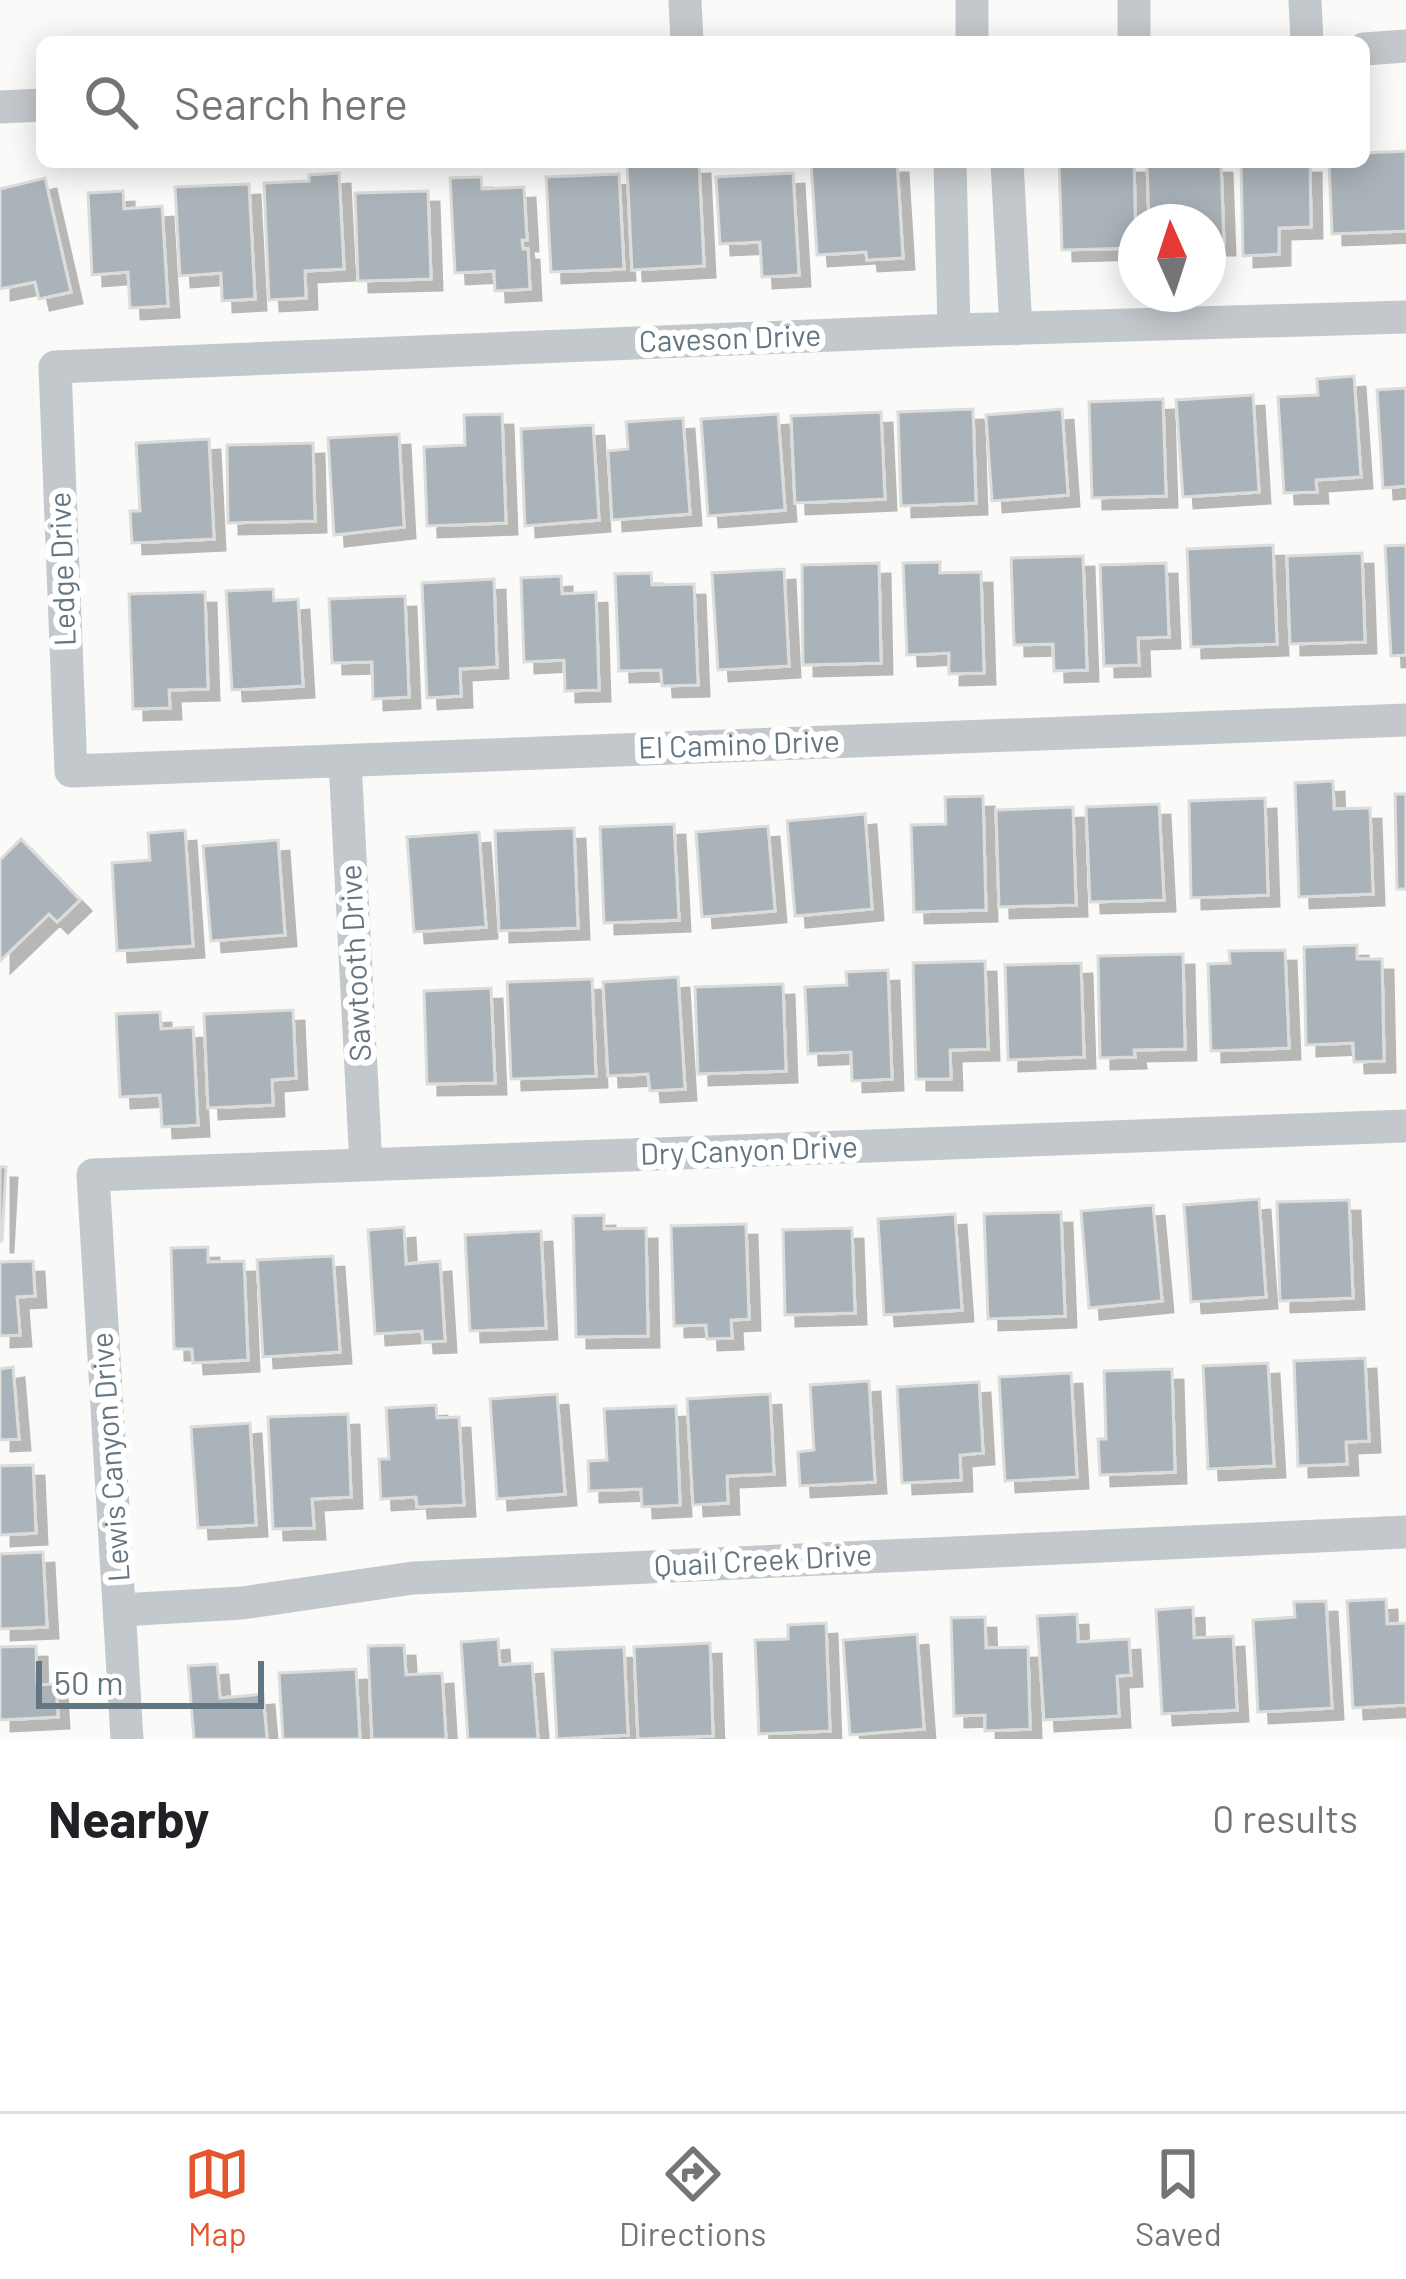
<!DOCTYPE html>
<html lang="en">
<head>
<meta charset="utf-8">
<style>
	body { margin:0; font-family:Barlow,sans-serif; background:#f6f6f6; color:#202124 }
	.compass { position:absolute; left:1118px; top:204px; width:108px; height:108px; border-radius:50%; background:#fff; box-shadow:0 6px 30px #0003; rotate:357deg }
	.scale { position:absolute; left:36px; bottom:30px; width:228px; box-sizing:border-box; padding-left:12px; border:6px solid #657683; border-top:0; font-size:33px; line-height:42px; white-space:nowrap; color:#657683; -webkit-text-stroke:9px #fff; paint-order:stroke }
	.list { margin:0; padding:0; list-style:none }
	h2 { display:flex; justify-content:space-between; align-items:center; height:156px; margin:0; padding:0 48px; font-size:51px }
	h2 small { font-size:39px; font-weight:400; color:#757577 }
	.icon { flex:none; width:66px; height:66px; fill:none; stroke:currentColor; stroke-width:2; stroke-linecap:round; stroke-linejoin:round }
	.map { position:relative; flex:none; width:1406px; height:1739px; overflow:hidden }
	.search { position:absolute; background:#fff; box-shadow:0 6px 30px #0003; left:36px; right:36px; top:36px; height:132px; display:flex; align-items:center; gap:30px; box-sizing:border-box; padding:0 42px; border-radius:18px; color:#757577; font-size:45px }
	.sheet { height:372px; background:#fff }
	nav { display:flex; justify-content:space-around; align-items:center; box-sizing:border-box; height:168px; border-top:3px solid #e0e0e0; background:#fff; font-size:33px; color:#757577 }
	nav a { display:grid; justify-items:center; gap:6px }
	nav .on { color:#e4572e }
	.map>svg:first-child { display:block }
</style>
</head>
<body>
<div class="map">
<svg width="1406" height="1739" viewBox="0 0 1406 1739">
	<defs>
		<filter id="shadow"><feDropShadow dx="11" dy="11" stdDeviation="0" flood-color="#0004"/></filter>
	</defs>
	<rect width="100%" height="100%" fill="#fafaf8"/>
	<path fill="#aab3b9" stroke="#dcdcda" stroke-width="3" filter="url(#shadow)" d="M 1406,151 L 1406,231 L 1332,234 L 1329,162 L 1364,162 L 1364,153 Z
		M 811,162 L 897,162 L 903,258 L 867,260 L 866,252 L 817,255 Z
		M 1059,162 L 1134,162 L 1136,248 L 1062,250 Z
		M 1147,162 L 1221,162 L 1224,244 L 1208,244 L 1208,222 L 1149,222 Z
		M 1241,162 L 1310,162 L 1311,227 L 1279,228 L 1279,254 L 1243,256 Z
		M 699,163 L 704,266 L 632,270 L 627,166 Z
		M 339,173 L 344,269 L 305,271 L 306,298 L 269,300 L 264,183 L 309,181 L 309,175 Z
		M 793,173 L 799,275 L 762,277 L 760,242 L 720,244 L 716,177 Z
		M 619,174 L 624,269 L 551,272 L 546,177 Z
		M 481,177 L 482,189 L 524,187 L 527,240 L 522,240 L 523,249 L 528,249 L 530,289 L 495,291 L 494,271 L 455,273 L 450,178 Z
		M 45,178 L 71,292 L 39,299 L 35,282 L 0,289 L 0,189 Z
		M 249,184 L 255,299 L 222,301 L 221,273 L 180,276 L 175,187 Z
		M 123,191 L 124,209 L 162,206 L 168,306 L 130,308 L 128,272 L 92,275 L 88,193 Z
		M 428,191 L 431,279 L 358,281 L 355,193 Z
		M 1354,376 L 1361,477 L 1316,480 L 1317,492 L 1284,493 L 1278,397 L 1318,395 L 1317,379 Z
		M 1406,388 L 1406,486 L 1383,488 L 1377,390 Z
		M 1253,395 L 1259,492 L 1183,497 L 1176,400 Z
		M 1163,399 L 1166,496 L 1092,498 L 1089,402 Z
		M 973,409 L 976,503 L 901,506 L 898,412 Z
		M 1062,409 L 1068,495 L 992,501 L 986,415 Z
		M 881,412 L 885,499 L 795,503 L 791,416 Z
		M 502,414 L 506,523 L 427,526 L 424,447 L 465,445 L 464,415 Z
		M 778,414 L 785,510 L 708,516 L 701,419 Z
		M 683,418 L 690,514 L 612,520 L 608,451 L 628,449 L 626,422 Z
		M 593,425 L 599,520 L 525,526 L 521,429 Z
		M 399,434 L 404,527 L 334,535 L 328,438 Z
		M 209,439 L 214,539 L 132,543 L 130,511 L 140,511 L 136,443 Z
		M 313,443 L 315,521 L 228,523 L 227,445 Z
		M 1273,545 L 1277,644 L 1191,647 L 1187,549 Z
		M 1406,545 L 1406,655 L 1391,656 L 1385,546 Z
		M 1362,553 L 1365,642 L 1290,644 L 1287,556 Z
		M 1083,556 L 1087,670 L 1054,671 L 1053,644 L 1014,645 L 1011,558 Z
		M 940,562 L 940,573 L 981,572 L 984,673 L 949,674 L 949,653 L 907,655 L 903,563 Z
		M 879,563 L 881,663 L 803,665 L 802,565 Z
		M 1166,563 L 1169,637 L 1138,638 L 1139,665 L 1104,666 L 1100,565 Z
		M 784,569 L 789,666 L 718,670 L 712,573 Z
		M 651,573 L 652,585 L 694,584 L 698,685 L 662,686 L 661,670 L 619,671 L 615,574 Z
		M 561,576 L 562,594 L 596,592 L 599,690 L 565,691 L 564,660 L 524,662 L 521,578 Z
		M 494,579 L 497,667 L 460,669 L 461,696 L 427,698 L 422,583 Z
		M 273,589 L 274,601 L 298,599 L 303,686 L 232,690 L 226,591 Z
		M 205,592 L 208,689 L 169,690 L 170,708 L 133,709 L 129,594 Z
		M 405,596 L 409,697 L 373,699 L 372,662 L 332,663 L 329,599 Z
		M 1333,781 L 1334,809 L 1370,808 L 1373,894 L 1299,897 L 1295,783 Z
		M 1395,794 L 1406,794 L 1406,889 L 1397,889 Z
		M 983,796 L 986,910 L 914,912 L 911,825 L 946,824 L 945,797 Z
		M 1265,798 L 1268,895 L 1191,898 L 1189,801 Z
		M 1159,804 L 1164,900 L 1090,902 L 1086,807 Z
		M 1073,807 L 1076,905 L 999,907 L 996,810 Z
		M 865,814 L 872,909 L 795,916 L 787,821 Z
		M 674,824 L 679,920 L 604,923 L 600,827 Z
		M 768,826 L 775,911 L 702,917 L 696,832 Z
		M 574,828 L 578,928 L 499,931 L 495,831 Z
		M 185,830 L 193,946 L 117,951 L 112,863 L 150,860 L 148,833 Z
		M 479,832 L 486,927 L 414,932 L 407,837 Z
		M 21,839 L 80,900 L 57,922 L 49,914 L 0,961 L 0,860 Z
		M 278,840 L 285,935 L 211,941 L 203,846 Z
		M 1357,945 L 1357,959 L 1382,959 L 1384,1061 L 1354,1062 L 1353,1043 L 1306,1045 L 1304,947 Z
		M 1285,950 L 1289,1048 L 1211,1051 L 1208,964 L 1230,963 L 1229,951 Z
		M 1183,954 L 1185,1049 L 1134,1050 L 1135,1057 L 1100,1058 L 1098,956 Z
		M 985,961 L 988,1049 L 950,1050 L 951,1079 L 916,1079 L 913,963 Z
		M 1081,963 L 1084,1057 L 1008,1060 L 1005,965 Z
		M 888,970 L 892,1079 L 852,1081 L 851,1052 L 808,1054 L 805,987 L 847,985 L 846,972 Z
		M 678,977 L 685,1089 L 650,1091 L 648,1074 L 608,1076 L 603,982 Z
		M 592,979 L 596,1076 L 511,1079 L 507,982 Z
		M 783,984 L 786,1071 L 698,1074 L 695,987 Z
		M 491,988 L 495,1083 L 427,1084 L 424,991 Z
		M 293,1010 L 296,1078 L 272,1080 L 273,1105 L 208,1108 L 204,1014 Z
		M 160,1012 L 161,1029 L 193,1027 L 198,1125 L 162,1127 L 160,1095 L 120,1097 L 116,1014 Z
		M 0,1167 L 6,1167 L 2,1241 L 0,1241 Z
		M 1259,1199 L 1266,1297 L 1191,1302 L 1184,1205 Z
		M 1349,1200 L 1353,1298 L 1280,1301 L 1277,1202 Z
		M 1153,1205 L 1162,1301 L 1089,1308 L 1081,1211 Z
		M 1061,1212 L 1065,1316 L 988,1319 L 984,1214 Z
		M 955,1214 L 962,1310 L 884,1315 L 878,1219 Z
		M 604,1215 L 604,1229 L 646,1228 L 648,1336 L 576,1337 L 573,1216 Z
		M 746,1224 L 749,1319 L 731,1320 L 732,1338 L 707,1339 L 706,1325 L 674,1326 L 671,1226 Z
		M 404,1227 L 406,1264 L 440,1261 L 445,1341 L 423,1342 L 422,1331 L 375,1334 L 368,1230 Z
		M 852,1228 L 855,1313 L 785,1315 L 783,1230 Z
		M 541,1231 L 546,1328 L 470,1331 L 465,1235 Z
		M 208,1247 L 208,1262 L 244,1261 L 248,1360 L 193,1363 L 192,1349 L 174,1349 L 171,1248 Z
		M 333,1256 L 340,1352 L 263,1357 L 257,1260 Z
		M 33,1261 L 35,1296 L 17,1297 L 20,1335 L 0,1336 L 0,1262 Z
		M 1365,1358 L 1369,1441 L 1346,1442 L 1347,1464 L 1298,1466 L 1294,1361 Z
		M 1268,1363 L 1274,1466 L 1208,1469 L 1203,1366 Z
		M 13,1367 L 19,1439 L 0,1440 L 0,1369 Z
		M 1172,1369 L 1175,1472 L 1100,1475 L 1098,1439 L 1106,1439 L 1104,1371 Z
		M 1071,1373 L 1077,1477 L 1005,1481 L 999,1377 Z
		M 869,1381 L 875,1482 L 800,1486 L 798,1452 L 814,1450 L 810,1385 Z
		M 979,1382 L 983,1453 L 960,1455 L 961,1480 L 902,1483 L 897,1387 Z
		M 557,1394 L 565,1494 L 497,1499 L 490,1399 Z
		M 770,1394 L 774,1474 L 727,1476 L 728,1503 L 693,1505 L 687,1399 Z
		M 436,1405 L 437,1418 L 459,1417 L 464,1505 L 417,1507 L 416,1497 L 381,1499 L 379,1459 L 389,1459 L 386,1408 Z
		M 676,1406 L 680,1505 L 642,1507 L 641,1489 L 589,1491 L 588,1461 L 607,1460 L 604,1409 Z
		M 348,1414 L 351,1497 L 312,1499 L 314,1528 L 273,1529 L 268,1417 Z
		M 250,1423 L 256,1525 L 198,1528 L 191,1427 Z
		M 33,1465 L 36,1533 L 0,1535 L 0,1466 Z
		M 43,1552 L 47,1627 L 0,1629 L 0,1554 Z
		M 1386,1599 L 1387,1624 L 1406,1623 L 1406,1705 L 1353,1708 L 1347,1601 Z
		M 1326,1601 L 1332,1708 L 1258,1712 L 1253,1620 L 1295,1617 L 1294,1602 Z
		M 1193,1607 L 1194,1638 L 1233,1636 L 1237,1710 L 1162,1714 L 1156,1610 Z
		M 1077,1614 L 1078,1642 L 1129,1639 L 1131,1675 L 1117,1676 L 1119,1716 L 1044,1720 L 1037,1616 Z
		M 985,1617 L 986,1648 L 1028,1647 L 1030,1729 L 985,1731 L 985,1715 L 954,1716 L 951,1618 Z
		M 826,1623 L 830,1731 L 759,1734 L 755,1640 L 788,1639 L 788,1625 Z
		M 917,1634 L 924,1729 L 850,1735 L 843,1640 Z
		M 498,1639 L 500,1665 L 532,1663 L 538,1739 L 468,1739 L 461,1642 Z
		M 710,1643 L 713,1736 L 638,1739 L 634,1647 Z
		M 404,1645 L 406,1675 L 442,1673 L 446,1739 L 372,1739 L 368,1646 Z
		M 36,1646 L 37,1685 L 56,1684 L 58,1717 L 0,1720 L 0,1647 Z
		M 624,1647 L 628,1735 L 557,1739 L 552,1650 Z
		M 217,1664 L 220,1698 L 263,1694 L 267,1739 L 194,1739 L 188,1666 Z
		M 356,1669 L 360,1739 L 283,1739 L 279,1673 Z"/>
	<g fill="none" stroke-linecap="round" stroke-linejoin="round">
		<path stroke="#c3c8cc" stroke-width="33" d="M 685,0 L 687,42
			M 1305,0 L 1307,42
			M 972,42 L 972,0
			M 1134,42 L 1134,0
			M 1364,49 L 1406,46
			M 0,107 L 42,105
			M 950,162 L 954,330
			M 1007,162 L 1016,329
			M 1406,317 L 954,330 L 55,367 L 71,771 L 1406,720
			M 345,761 L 366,1165
			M 121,1610 L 242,1603 L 413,1578 L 1406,1532
			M 127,1739 L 93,1175 L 1406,1126"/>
	</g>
	<g text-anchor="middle" stroke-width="12" stroke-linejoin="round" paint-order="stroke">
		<g font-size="30" fill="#657683" stroke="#fff">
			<text transform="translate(730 339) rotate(-2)" y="10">Caveson Drive</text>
			<text transform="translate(63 569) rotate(-92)" y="10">Ledge Drive</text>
			<text transform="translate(739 745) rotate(-2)" y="10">El Camino Drive</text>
			<text transform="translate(356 963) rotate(-93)" y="10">Sawtooth Drive</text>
			<text transform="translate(749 1151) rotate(-2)" y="10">Dry Canyon Drive</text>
			<text transform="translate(111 1457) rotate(-94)" y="10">Lewis Canyon Drive</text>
			<text transform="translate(763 1561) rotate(-3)" y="10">Quail Creek Drive</text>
		</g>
	</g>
</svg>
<svg class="compass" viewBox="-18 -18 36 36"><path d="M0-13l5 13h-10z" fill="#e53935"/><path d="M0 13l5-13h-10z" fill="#757577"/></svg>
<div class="scale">50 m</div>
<div class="search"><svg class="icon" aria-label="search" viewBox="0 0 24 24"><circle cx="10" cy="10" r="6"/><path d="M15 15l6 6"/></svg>Search here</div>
</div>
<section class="sheet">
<h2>Nearby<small>0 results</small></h2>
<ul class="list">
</ul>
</section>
<nav>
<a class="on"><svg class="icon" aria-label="map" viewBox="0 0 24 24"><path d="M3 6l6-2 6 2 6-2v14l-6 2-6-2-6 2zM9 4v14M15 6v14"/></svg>Map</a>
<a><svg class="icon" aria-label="directions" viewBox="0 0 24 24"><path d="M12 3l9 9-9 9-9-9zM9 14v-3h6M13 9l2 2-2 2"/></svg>Directions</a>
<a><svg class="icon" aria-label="saved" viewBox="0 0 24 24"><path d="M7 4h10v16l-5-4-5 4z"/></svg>Saved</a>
</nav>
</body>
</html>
